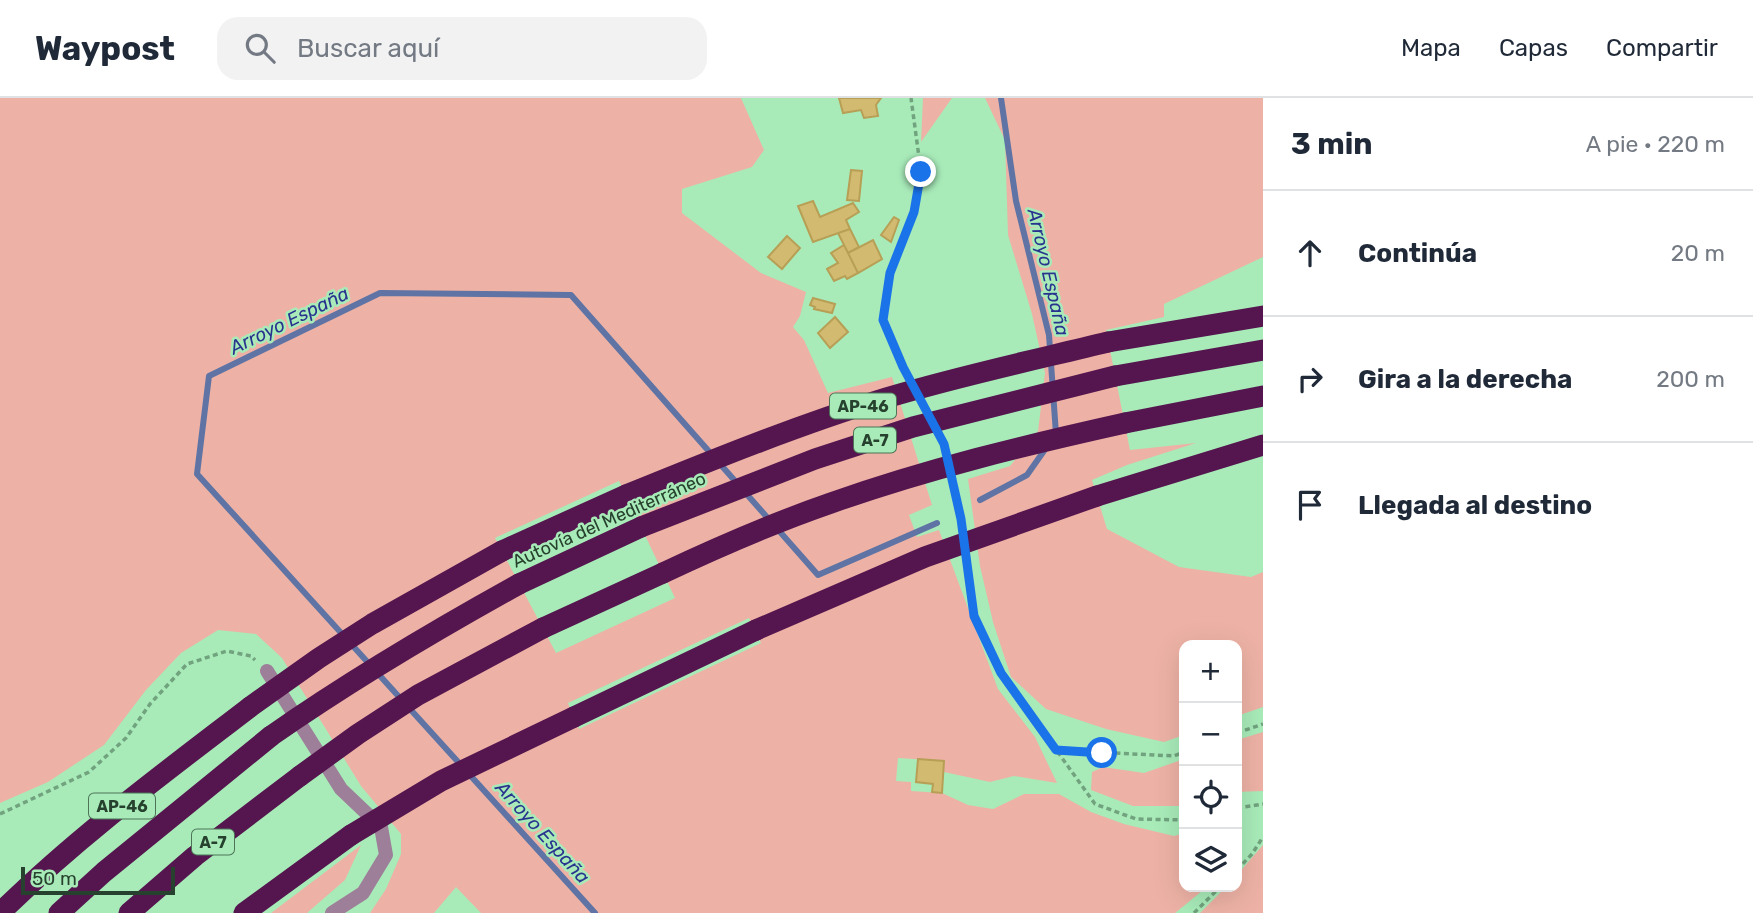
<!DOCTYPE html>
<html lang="es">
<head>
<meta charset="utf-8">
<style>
	body { margin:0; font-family:Rubik,sans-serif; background:#f2f2f3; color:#1f2937 }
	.controls { position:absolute; right:21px; bottom:21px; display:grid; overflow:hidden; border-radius:14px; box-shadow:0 7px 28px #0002 }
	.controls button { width:63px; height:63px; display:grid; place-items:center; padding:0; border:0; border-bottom:2px solid #e0e1e3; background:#fff; color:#1f2937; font:35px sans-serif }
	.scale { position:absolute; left:21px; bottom:18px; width:154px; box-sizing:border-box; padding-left:7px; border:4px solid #26412d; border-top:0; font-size:19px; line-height:24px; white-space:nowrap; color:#26412d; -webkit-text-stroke:5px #a8ebb9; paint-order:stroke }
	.stop { position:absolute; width:21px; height:21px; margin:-16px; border:5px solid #1a73e8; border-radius:50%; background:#fff }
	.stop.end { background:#1a73e8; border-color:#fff; box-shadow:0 2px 7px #0008 }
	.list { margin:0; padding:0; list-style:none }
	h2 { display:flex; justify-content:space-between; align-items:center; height:91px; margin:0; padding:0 28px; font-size:30px }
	h2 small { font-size:23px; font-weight:400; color:#747a83 }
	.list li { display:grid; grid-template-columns:46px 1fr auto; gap:21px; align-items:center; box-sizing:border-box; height:126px; padding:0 28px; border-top:2px solid #e0e1e3 }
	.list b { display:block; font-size:26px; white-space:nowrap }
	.list em { font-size:23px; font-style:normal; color:#747a83 }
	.icon { flex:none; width:38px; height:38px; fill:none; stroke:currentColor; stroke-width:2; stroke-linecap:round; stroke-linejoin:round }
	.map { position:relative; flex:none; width:1263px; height:815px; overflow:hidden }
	header { display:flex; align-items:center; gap:42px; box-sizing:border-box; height:98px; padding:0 35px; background:#fff; border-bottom:2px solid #e0e1e3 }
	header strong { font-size:33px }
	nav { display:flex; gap:38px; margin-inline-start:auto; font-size:24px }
	.search { width:490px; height:63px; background:#f2f2f3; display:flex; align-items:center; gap:18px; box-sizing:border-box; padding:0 24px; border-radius:21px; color:#747a83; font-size:26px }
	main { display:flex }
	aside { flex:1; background:#fff }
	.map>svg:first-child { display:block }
</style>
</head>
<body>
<header>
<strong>Waypost</strong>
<div class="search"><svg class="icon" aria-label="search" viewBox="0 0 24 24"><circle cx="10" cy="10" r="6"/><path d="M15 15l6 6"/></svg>Buscar aquí</div>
<nav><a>Mapa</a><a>Capas</a><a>Compartir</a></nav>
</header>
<main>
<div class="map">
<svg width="1263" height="815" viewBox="0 0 1263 815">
	<rect width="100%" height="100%" fill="#a8ebb9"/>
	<path fill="#edb2a5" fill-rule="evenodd" d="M 0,0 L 741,0 L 764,52 L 752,69 L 682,91 L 682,115 L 761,175 L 806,194 L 800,218 L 793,229 L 804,242 L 828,295 L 892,279 L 932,407 L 909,417 L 917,439 L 939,432 L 998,591 L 1035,639 L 1057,685 L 1014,678 L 990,684 L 944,674 L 944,663 L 898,660 L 896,683 L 911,684 L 911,693 L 942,695 L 968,707 L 993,711 L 1024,696 L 1059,696 L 1091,714 L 1124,726 L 1174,738 L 1184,735 L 1184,789 L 1207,789 L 1175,815 L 481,815 L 456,789 L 434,815 L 370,815 L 386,791 L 401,756 L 401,736 L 361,688 L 282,560 L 256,536 L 218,532 L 181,555 L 146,592 L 104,647 L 48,684 L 0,705 ZM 619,383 L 675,500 L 556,555 L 495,440 ZM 749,520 L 761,545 L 579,631 L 568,605 Z
		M 923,0 L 952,0 L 921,44 Z
		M 985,0 L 1263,0 L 1263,159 L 1164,206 L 1164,219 L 1106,232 L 1130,352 L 1196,345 L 1127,367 L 1092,382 L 1107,431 L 1179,469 L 1251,479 L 1263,474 L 1263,609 L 1237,618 L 1237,547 L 1184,547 L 1184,637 L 1164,644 L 1106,631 L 1046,611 L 1011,579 L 993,524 L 980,468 L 968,381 L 1010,368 L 1038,333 L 1045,275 L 1032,216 L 1008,137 L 1005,42 Z
		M 1263,634 L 1263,693 L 1237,694 L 1237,642 Z
		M 1184,661 L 1184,708 L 1133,708 L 1091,692 L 1092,674 L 1103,669 L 1144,675 Z
		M 361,747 L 345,782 L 307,815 L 271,815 Z
		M 1263,747 L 1263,815 L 1200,815 L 1226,789 L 1237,789 L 1237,777 Z"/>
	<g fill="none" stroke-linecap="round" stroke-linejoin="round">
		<path stroke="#5f74a4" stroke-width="6" d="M 1001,0 L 1016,103 L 1049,237 L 1056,336
			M 980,402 L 1027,377 L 1046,350
			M 595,815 L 197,376 L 209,278 L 380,195 L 571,197 L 818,477 L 937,425"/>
	</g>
	<path fill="#d2ba70" stroke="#b79f56" stroke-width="2" d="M 839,0 L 881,0 L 876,7 L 878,18 L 864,20 L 861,12 L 843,15 Z
		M 851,72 L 862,73 L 859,103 L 847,102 Z
		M 813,103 L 820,119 L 853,105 L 859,114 L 846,122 L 850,131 L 813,144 L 798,108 Z
		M 894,119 L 899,122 L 891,144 L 881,137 Z
		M 850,131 L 859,149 L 848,155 L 838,135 Z
		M 787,138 L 800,150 L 782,171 L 768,159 Z
		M 873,142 L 882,161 L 858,175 L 848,155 Z
		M 844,147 L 858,175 L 847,181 L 845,178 L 834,183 L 827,171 L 838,165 L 831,155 Z
		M 813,200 L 835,206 L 832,215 L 814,211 L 815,209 L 810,207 Z
		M 835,219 L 848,234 L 830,250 L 818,235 Z
		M 918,661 L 944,663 L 942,695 L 932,694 L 933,686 L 916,684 Z"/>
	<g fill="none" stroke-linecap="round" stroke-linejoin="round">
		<path stroke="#71a37e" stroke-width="3.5" stroke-dasharray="5 3.5" stroke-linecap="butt" d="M 905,274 L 883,222 L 890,175 L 914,114 L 921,74 L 911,0
			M 953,387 L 961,424
			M 967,466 L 974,518 L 1001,575 L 1095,706 L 1136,721 L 1184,722
			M 1237,635 L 1263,626
			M 1056,652 L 1174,658 L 1184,654
			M 1237,710 L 1263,706
			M 0,716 L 89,674 L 126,640 L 150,606 L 187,566 L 227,553 L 251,558 L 255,562
			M 1237,772 L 1252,756 L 1263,739
			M 1194,815 L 1220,789"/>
		<path stroke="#9e7f99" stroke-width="14" d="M 267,573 L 341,691 L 381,729 L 386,757 L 363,795 L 332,815"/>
		<path stroke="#55164f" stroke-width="21" d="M 1108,244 L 1263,218
			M 1115,278 L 1263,252
			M 1125,325 L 1263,298
			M 1097,398 L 1263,347
			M 502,453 L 626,397
			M 519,486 L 641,429
			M 543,530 L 663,475
			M 574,619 L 756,532
			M 0,815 C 77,739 164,675 250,609
			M 59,815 L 104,774 L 271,638
			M 129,815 L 195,758 L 300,678
			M 244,815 L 351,737"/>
		<path stroke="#55164f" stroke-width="21" d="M 626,397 C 712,362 798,327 886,300 C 959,278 1034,262 1108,244
			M 641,429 L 815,361 L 913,329 L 1115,278
			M 663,475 C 718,449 773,425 831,405 C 927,371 1026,347 1125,325
			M 756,532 L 925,459 L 1097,398
			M 250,609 L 319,560 L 372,526 L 502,453
			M 271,638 C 351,582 434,533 519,486
			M 300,678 L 358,636 L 418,597 L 543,530
			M 351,737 L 441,683 L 574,619"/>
	</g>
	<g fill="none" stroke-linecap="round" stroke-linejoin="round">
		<path stroke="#1a73e8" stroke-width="9" d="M 921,74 L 914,114 L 890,175 L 883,222 L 903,269 L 944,346 L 961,421 L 974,518 L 1001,575 L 1056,652 L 1102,655"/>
	</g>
	<g text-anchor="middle" stroke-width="5" stroke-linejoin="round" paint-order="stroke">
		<g fill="#a8ebb9" stroke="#4d7457" stroke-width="2">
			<rect x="830" y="295.5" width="66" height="25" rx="5"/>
			<rect x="854" y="329.5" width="42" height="25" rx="5"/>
			<rect x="89" y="695.5" width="66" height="25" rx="5"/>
			<rect x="192" y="731.5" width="42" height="25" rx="5"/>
		</g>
		<g font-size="16" font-weight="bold" fill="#26412d">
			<text x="863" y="314">AP-46</text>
			<text x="875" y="348">A-7</text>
			<text x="122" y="714">AP-46</text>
			<text x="213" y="750">A-7</text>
		</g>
		<g font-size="18" fill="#26412d" stroke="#a8ebb9">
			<text transform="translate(609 422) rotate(-24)" y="6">Autovía del Mediterráneo</text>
		</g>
		<g font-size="19" font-style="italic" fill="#29348e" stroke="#a8ebb9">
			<text transform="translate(1049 174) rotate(77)" y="7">Arroyo España</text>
			<text transform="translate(289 222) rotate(-26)" y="7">Arroyo España</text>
			<text transform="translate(543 734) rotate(48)" y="7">Arroyo España</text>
		</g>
	</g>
</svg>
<div class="controls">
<button>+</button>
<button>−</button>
<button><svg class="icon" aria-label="locate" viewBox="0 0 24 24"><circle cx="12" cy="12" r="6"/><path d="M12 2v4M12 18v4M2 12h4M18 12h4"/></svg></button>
<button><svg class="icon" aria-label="layers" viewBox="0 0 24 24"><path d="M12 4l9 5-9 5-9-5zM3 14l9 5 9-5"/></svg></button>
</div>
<div class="scale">50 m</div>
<div class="stop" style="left:1102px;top:655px"></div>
<div class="stop end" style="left:921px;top:74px"></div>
</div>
<aside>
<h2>3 min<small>A pie · 220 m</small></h2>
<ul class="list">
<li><svg class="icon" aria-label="ahead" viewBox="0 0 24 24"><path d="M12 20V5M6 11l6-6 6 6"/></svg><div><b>Continúa</b></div><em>20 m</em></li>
<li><svg class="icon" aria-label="right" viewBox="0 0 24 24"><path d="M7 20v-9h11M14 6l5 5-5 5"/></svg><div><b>Gira a la derecha</b></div><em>200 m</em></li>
<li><svg class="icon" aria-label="arrive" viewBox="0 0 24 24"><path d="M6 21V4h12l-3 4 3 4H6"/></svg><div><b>Llegada al destino</b></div></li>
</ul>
</aside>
</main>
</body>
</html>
